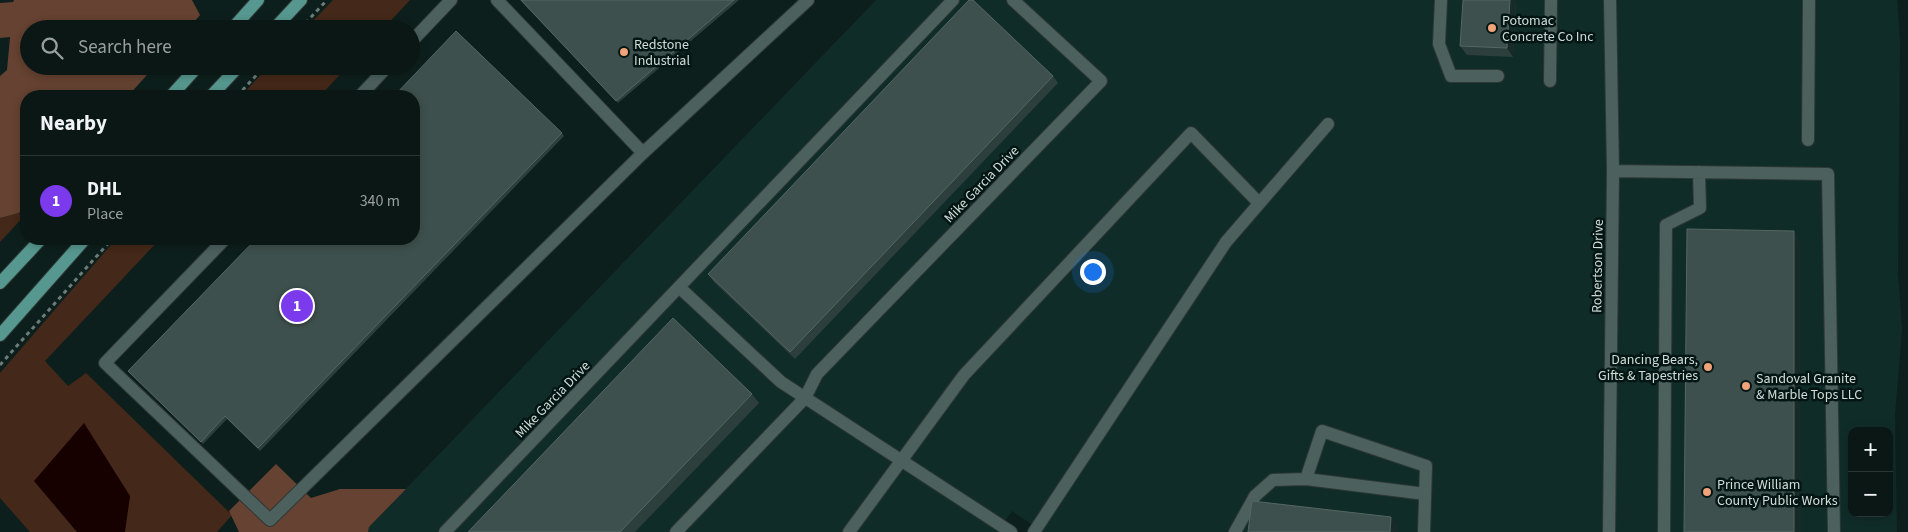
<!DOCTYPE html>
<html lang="en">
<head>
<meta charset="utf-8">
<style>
	body { margin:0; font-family:"Source Sans 3",sans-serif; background:#13201e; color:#f1f3f6 }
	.controls { position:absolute; right:15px; bottom:15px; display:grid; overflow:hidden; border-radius:10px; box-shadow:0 2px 8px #0003 }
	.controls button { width:45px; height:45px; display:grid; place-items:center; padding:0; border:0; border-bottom:1px solid #2a3634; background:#0a1715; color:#f1f3f6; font:25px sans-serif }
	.you { position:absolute; left:1092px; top:271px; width:18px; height:18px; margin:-12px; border:4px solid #fff; border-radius:50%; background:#1a73e8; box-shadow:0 0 0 8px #1a73e833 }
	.badge { display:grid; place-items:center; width:32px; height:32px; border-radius:50%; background:#7c3aed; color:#fff; font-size:16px; font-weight:700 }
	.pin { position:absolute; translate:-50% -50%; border:2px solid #fff; box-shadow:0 1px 5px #0006 }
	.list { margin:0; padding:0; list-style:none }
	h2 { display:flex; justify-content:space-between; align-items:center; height:65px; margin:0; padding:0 20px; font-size:21px }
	h2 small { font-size:16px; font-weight:400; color:#999fa0 }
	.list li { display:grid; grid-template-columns:32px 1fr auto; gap:15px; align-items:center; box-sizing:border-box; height:90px; padding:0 20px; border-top:1px solid #2a3634 }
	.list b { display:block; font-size:19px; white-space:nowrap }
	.list p { margin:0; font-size:16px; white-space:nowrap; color:#999fa0 }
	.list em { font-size:16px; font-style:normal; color:#999fa0 }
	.icon { flex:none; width:28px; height:28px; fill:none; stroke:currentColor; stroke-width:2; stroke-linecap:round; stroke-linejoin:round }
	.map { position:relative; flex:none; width:1908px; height:532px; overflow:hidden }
	.search { position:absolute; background:#0a1715; box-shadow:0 2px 8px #0003; left:20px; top:20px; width:400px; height:55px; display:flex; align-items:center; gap:12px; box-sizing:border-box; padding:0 18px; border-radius:28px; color:#999fa0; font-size:19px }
	.panel { position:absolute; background:#0a1715; box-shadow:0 2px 8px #0003; left:20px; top:90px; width:400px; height:155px; border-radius:20px }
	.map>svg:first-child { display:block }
</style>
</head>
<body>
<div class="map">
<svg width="1908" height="532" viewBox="0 0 1908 532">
	<rect width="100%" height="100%" fill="#0d1f1c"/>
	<path fill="#102c29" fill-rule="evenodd" d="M 876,0 L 1897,0 L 1900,40 L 1898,273 L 1902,329 L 1895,415 L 1897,532 L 1043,532 L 1012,511 L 997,532 L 368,532 L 369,527 ZM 1852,431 L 1889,431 L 1889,513 L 1852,513 Z"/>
	<path fill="#442819" d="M 333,0 L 410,0 L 383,29 L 305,29 Z
		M 269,66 L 348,66 L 320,96 L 311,94 L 241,96 Z
		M 19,213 L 25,215 L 0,242 L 0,218 Z
		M 116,239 L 160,239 L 45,361 L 68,386 L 86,373 L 232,515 L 217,532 L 30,532 L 0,498 L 0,373 Z"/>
	<path fill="#654231" d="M 14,0 L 192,0 L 200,15 L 188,29 L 29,29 L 29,66 L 155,66 L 128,96 L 26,96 L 26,205 L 19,213 L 0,218 L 0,76 L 7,70 L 10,37 L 0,38 L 0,3 L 13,2 Z
		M 276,464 L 311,498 L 340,489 L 406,489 L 369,527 L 368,532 L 239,532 L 229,511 Z"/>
	<path fill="#160000" d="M 84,423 L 130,496 L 125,532 L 77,532 L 34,481 Z"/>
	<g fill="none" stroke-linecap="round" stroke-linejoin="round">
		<g stroke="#2e3836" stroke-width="14">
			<path id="minor" d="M 1441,0 L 1439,44 L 1451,76 L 1498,76
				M 411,42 L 451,0
				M 1550,81 L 1551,0
				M 360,96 L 388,66
				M 1808,140 L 1809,0
				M 643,153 L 808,0
				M 1613,171 L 1828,174 L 1834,532
				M 225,239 L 105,363 L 270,520 L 643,153 L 497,0
				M 680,288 L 781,382 L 1011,532
				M 445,532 L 953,0
				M 676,532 L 805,398 L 817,374 L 1101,81 L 1013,0
				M 849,532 L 964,375 L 1191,133 L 1259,203
				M 1034,532 L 1226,242 L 1328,124
				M 1235,532 L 1255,496 L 1273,480 L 1306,479
				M 1424,532 L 1426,466 L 1322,431 L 1306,479 L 1425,494
				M 1609,532 L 1613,171 L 1610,0
				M 1664,532 L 1666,225 L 1700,208 L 1699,172"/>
		</g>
		<g stroke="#2e3836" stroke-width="14">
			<path id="major" d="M 232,29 L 258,0
				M 274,29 L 301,0
				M 171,96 L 198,66
				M 211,96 L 239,66
				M 0,283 L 41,239
				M 0,335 L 85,239"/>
		</g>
		<path stroke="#6d7c79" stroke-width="3" stroke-dasharray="4 4" stroke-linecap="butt" d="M 300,29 L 327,0
			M 237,96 L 265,66
			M 0,365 L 112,239"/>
		<use href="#minor" stroke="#4c605d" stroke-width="12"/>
		<use href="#major" stroke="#56988f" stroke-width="12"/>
	</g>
	<path fill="#2c3f3c" d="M 520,0 L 739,0 L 618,103 Z
		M 1516,1 L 1513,57 L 1467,55 L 1460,46 Z
		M 1053,76 L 1058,83 L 795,359 L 714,282 L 708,274 Z
		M 562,133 L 564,136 L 260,451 L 227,419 L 203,444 L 128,371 Z
		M 752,394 L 759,403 L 635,532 L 468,532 Z"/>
	<path fill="#182b28" d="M 1510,0 L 1516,1 L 1513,57 L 1507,48 Z
		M 1794,231 L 1800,241 L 1801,532 L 1794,532 Z
		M 1391,517 L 1397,526 L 1397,532 L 1390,532 Z"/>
	<path fill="#3e504d" stroke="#556663" d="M 521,0 L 734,0 L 616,101 Z
		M 969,0 L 973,0 L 1053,76 L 790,352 L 708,274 Z
		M 1463,0 L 1510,0 L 1507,48 L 1460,46 Z
		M 456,31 L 562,133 L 258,448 L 225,416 L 201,442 L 128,371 L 256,239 L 414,239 L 414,96 L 394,96 Z
		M 1687,229 L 1794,231 L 1794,532 L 1684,532 Z
		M 673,318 L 752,394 L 620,532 L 468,532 Z
		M 1252,501 L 1391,517 L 1390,532 L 1248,532 Z"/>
	<g fill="#f0a27a" stroke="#041613" stroke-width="2">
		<circle cx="1492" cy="28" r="5"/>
		<circle cx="624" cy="52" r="5"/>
		<circle cx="1708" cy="367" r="5"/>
		<circle cx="1746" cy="386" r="5"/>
		<circle cx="1707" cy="492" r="5"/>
	</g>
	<g text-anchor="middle" stroke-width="5" stroke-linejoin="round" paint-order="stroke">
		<g font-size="14" fill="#d2dddb" stroke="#041613" text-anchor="start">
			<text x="1502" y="25">Potomac<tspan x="1502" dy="16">Concrete Co Inc</tspan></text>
			<text x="634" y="49">Redstone<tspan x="634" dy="16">Industrial</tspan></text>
			<text x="1698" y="364" text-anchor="end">Dancing Bears,<tspan x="1698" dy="16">Gifts &amp; Tapestries</tspan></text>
			<text x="1756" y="383">Sandoval Granite<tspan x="1756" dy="16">&amp; Marble Tops LLC</tspan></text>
			<text x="1717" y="489">Prince William<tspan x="1717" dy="16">County Public Works</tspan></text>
		</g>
		<g font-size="14" fill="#d2dddb" stroke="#041613">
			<text transform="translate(981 184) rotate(-46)" y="5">Mike Garcia Drive</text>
			<text transform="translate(1597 266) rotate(-89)" y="5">Robertson Drive</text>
			<text transform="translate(552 399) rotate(-46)" y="5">Mike Garcia Drive</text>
		</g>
	</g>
</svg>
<div class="controls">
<button>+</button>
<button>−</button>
</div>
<div class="you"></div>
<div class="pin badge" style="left:297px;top:306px">1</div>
<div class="search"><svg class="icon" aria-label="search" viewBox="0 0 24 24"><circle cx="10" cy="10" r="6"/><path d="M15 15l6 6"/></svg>Search here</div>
<section class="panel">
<h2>Nearby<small></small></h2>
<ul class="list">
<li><span class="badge">1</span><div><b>DHL</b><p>Place</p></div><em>340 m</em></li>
</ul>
</section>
</div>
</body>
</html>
